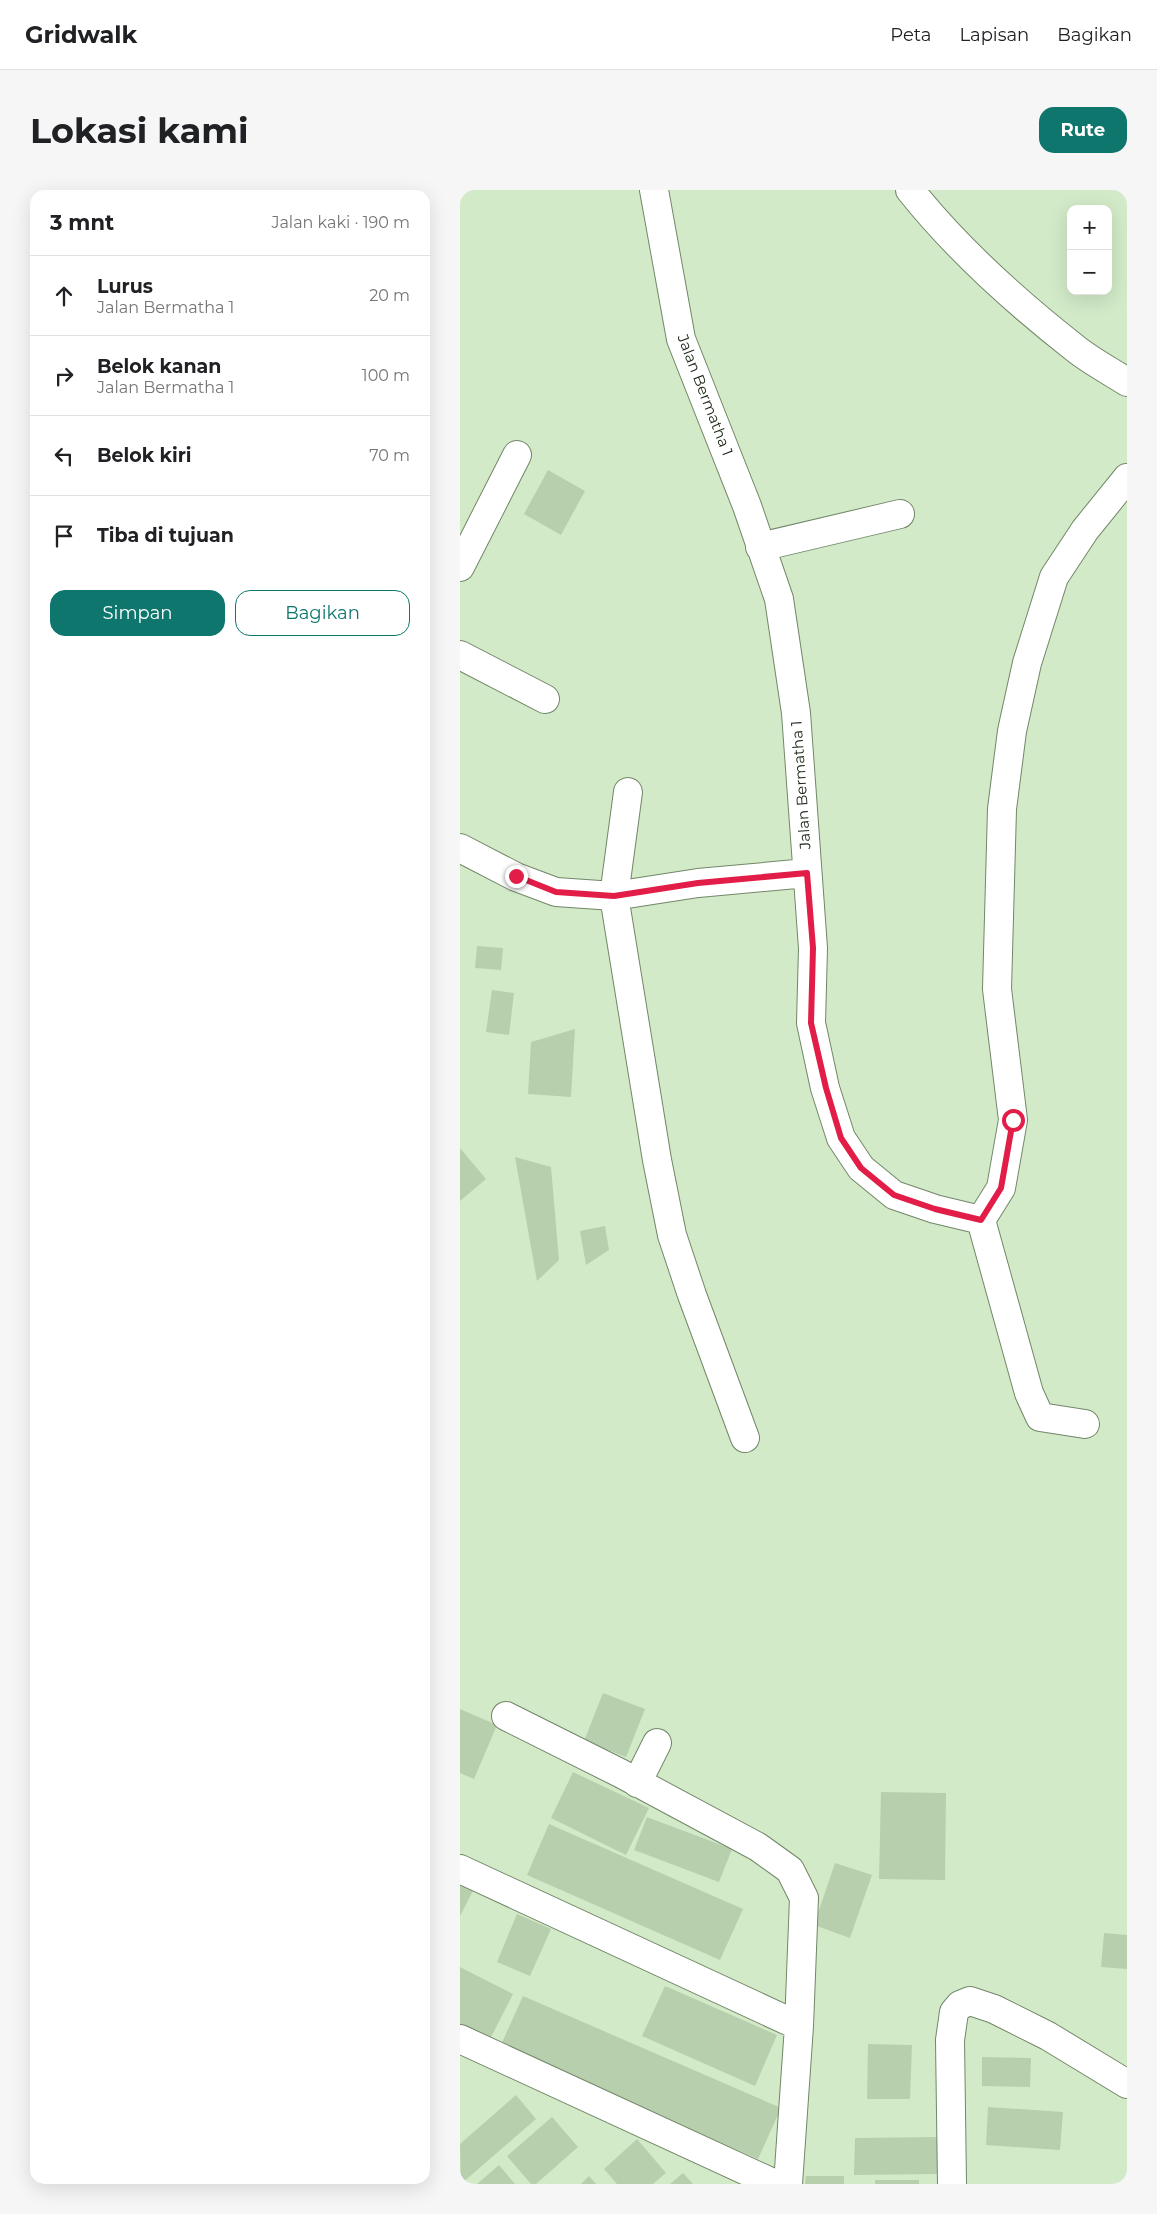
<!DOCTYPE html>
<html lang="id">
<head>
<meta charset="utf-8">
<style>
	body { margin:0; font-family:Montserrat,sans-serif; background:#f6f6f6; color:#202124 }
	.controls { position:absolute; right:15px; top:15px; display:grid; overflow:hidden; border-radius:10px; box-shadow:0 5px 20px #0002 }
	.controls button { width:45px; height:45px; display:grid; place-items:center; padding:0; border:0; border-bottom:1px solid #e0e0e0; background:#fff; color:#202124; font:25px sans-serif }
	.stop { position:absolute; width:15px; height:15px; margin:-11px; border:4px solid #e11d48; border-radius:50%; background:#fff }
	.stop.end { background:#e11d48; border-color:#fff; box-shadow:0 1px 5px #0008 }
	.list { margin:0; padding:0; list-style:none }
	h2 { display:flex; justify-content:space-between; align-items:center; height:65px; margin:0; padding:0 20px; font-size:21px }
	h2 small { font-size:16px; font-weight:400; color:#757577 }
	.list li { display:grid; grid-template-columns:32px 1fr auto; gap:15px; align-items:center; box-sizing:border-box; height:80px; padding:0 20px; border-top:1px solid #e0e0e0 }
	.list b { display:block; font-size:19px; white-space:nowrap }
	.list p { margin:0; font-size:16px; white-space:nowrap; color:#757577 }
	.list em { font-size:16px; font-style:normal; color:#757577 }
	.actions { display:flex; gap:10px; padding:15px 20px }
	.actions a { flex:1; padding:11px 0; border:1px solid #0f766e; border-radius:15px; text-align:center; font-size:18px; color:#0f766e }
	.actions .main { background:#0f766e; color:#fff }
	.icon { flex:none; width:28px; height:28px; fill:none; stroke:currentColor; stroke-width:2; stroke-linecap:round; stroke-linejoin:round }
	.map { position:relative; flex:none; width:667px; height:1994px; overflow:hidden; border-radius:15px }
	header { display:flex; align-items:center; gap:30px; box-sizing:border-box; height:70px; padding:0 25px; background:#fff; border-bottom:1px solid #e0e0e0 }
	header strong { font-size:24px }
	nav { display:flex; gap:28px; margin-inline-start:auto; font-size:18px }
	.intro { display:flex; align-items:center; justify-content:space-between; box-sizing:border-box; height:120px; padding:0 30px }
	h1 { margin:0; font-size:35px }
	.button { padding:12px 22px; border-radius:15px; background:#0f766e; color:#fff; font-size:18px; font-weight:700 }
	main { display:flex; gap:30px; padding:0 30px }
	aside { flex:1; background:#fff; border-radius:15px; box-shadow:0 5px 20px #0002 }
	.map>svg:first-child { display:block }
</style>
</head>
<body>
<header>
<strong>Gridwalk</strong>
<nav><a>Peta</a><a>Lapisan</a><a>Bagikan</a></nav>
</header>
<div class="intro"><h1>Lokasi kami</h1><a class="button">Rute</a></div>
<main>
<aside>
<h2>3 mnt<small>Jalan kaki · 190 m</small></h2>
<ul class="list">
<li><svg class="icon" aria-label="ahead" viewBox="0 0 24 24"><path d="M12 20V5M6 11l6-6 6 6"/></svg><div><b>Lurus</b><p>Jalan Bermatha 1</p></div><em>20 m</em></li>
<li><svg class="icon" aria-label="right" viewBox="0 0 24 24"><path d="M7 20v-9h11M14 6l5 5-5 5"/></svg><div><b>Belok kanan</b><p>Jalan Bermatha 1</p></div><em>100 m</em></li>
<li><svg class="icon" aria-label="left" viewBox="0 0 24 24"><path d="M17 20v-9H6M10 6l-5 5 5 5"/></svg><div><b>Belok kiri</b></div><em>70 m</em></li>
<li><svg class="icon" aria-label="arrive" viewBox="0 0 24 24"><path d="M6 21V4h12l-3 4 3 4H6"/></svg><div><b>Tiba di tujuan</b></div></li>
</ul>
<div class="actions"><a class="main">Simpan</a><a>Bagikan</a></div>
</aside>
<div class="map">
<svg width="667" height="1994" viewBox="0 0 667 1994">
	<rect width="100%" height="100%" fill="#d2eac8"/>
	<path fill="#b7cfad" d="M 88,280 L 125,301 L 101,345 L 64,324 Z
		M 17,756 L 43,758 L 41,780 L 15,778 Z
		M 32,800 L 54,803 L 49,845 L 26,842 Z
		M 115,839 L 111,907 L 68,904 L 71,852 Z
		M 0,958 L 26,989 L 0,1011 Z
		M 55,967 L 91,977 L 99,1070 L 77,1091 Z
		M 145,1036 L 149,1060 L 126,1075 L 120,1041 Z
		M 143,1503 L 185,1519 L 166,1567 L 124,1551 Z
		M 0,1519 L 37,1535 L 14,1589 L 0,1583 Z
		M 113,1582 L 189,1618 L 166,1665 L 91,1628 Z
		M 421,1602 L 486,1603 L 485,1690 L 419,1689 Z
		M 187,1627 L 272,1659 L 259,1692 L 174,1660 Z
		M 89,1634 L 283,1719 L 260,1770 L 67,1685 Z
		M 375,1673 L 412,1685 L 390,1748 L 354,1735 Z
		M 0,1690 L 15,1697 L 0,1726 Z
		M 57,1724 L 91,1739 L 70,1786 L 37,1772 Z
		M 644,1743 L 667,1745 L 667,1779 L 641,1777 Z
		M 0,1777 L 53,1804 L 28,1853 L 0,1839 Z
		M 205,1796 L 317,1845 L 295,1896 L 182,1846 Z
		M 63,1806 L 321,1918 L 298,1969 L 40,1857 Z
		M 408,1854 L 452,1855 L 450,1909 L 407,1909 Z
		M 522,1867 L 571,1868 L 570,1897 L 522,1896 Z
		M 56,1905 L 76,1929 L 1,1994 L 0,1954 Z
		M 528,1917 L 603,1922 L 600,1960 L 526,1955 Z
		M 92,1927 L 118,1957 L 76,1994 L 71,1994 L 47,1966 Z
		M 477,1947 L 477,1984 L 394,1985 L 395,1948 Z
		M 177,1949 L 206,1983 L 193,1994 L 157,1994 L 144,1979 Z
		M 39,1975 L 55,1994 L 17,1994 Z
		M 223,1983 L 233,1994 L 210,1994 Z
		M 129,1986 L 136,1994 L 121,1994 Z
		M 346,1986 L 384,1986 L 384,1994 L 345,1994 Z
		M 415,1990 L 459,1990 L 459,1994 L 415,1994 Z"/>
	<g fill="none" stroke-linecap="round" stroke-linejoin="round">
		<g stroke="#728768" stroke-width="30">
			<path id="minor" d="M 194,0 L 221,149 L 287,316 L 319,409 L 336,523 L 353,758 L 351,833 L 365,898 L 381,948 L 401,978 L 434,1005 L 475,1019 L 521,1030 L 541,998 L 553,930 L 537,799 L 542,619 L 552,541 L 567,473 L 594,387 L 625,340 L 667,288
				M 300,357 L 440,324
				M 0,377 L 57,265
				M 0,465 L 85,509
				M 168,602 L 154,706 L 197,970 L 212,1045 L 232,1105 L 285,1248
				M 0,658 L 56,687 L 96,702 L 154,706 L 238,693 L 347,683
				M 521,1030 L 569,1203 L 580,1227 L 625,1234
				M 46,1526 L 160,1583 L 298,1657 L 330,1680 L 344,1708 L 339,1836 L 328,1994
				M 177,1593 L 197,1553
				M 0,1679 L 339,1836
				M 0,1849 L 315,1994
				M 492,1994 L 490,1850 L 494,1822 L 500,1815 L 510,1811 L 534,1819 L 588,1846 L 667,1894"/>
		</g>
		<g stroke="#728768" stroke-width="30">
			<path id="tertiary" d="M 450,0 C 497,59 556,112 616,159 C 631,171 650,181 667,192"/>
		</g>
		<use href="#minor" stroke="#fff" stroke-width="28"/>
		<use href="#tertiary" stroke="#fff" stroke-width="28"/>
	</g>
	<g fill="none" stroke-linecap="round" stroke-linejoin="round">
		<path stroke="#e11d48" stroke-width="6" d="M 56,686 L 96,702 L 154,706 L 238,693 L 347,683 L 353,758 L 351,833 L 366,898 L 381,948 L 401,978 L 434,1005 L 475,1019 L 521,1030 L 541,998 L 553,930"/>
	</g>
	<g text-anchor="middle" stroke-width="5" stroke-linejoin="round" paint-order="stroke">
		<g font-size="15" fill="#20291c" stroke="#fff">
			<text transform="translate(245 205) rotate(69)" y="5">Jalan Bermatha 1</text>
			<text transform="translate(341 595) rotate(-94)" y="5">Jalan Bermatha 1</text>
		</g>
	</g>
</svg>
<div class="controls">
<button>+</button>
<button>−</button>
</div>
<div class="stop" style="left:553px;top:930px"></div>
<div class="stop end" style="left:56px;top:686px"></div>
</div>
</main>
</body>
</html>
